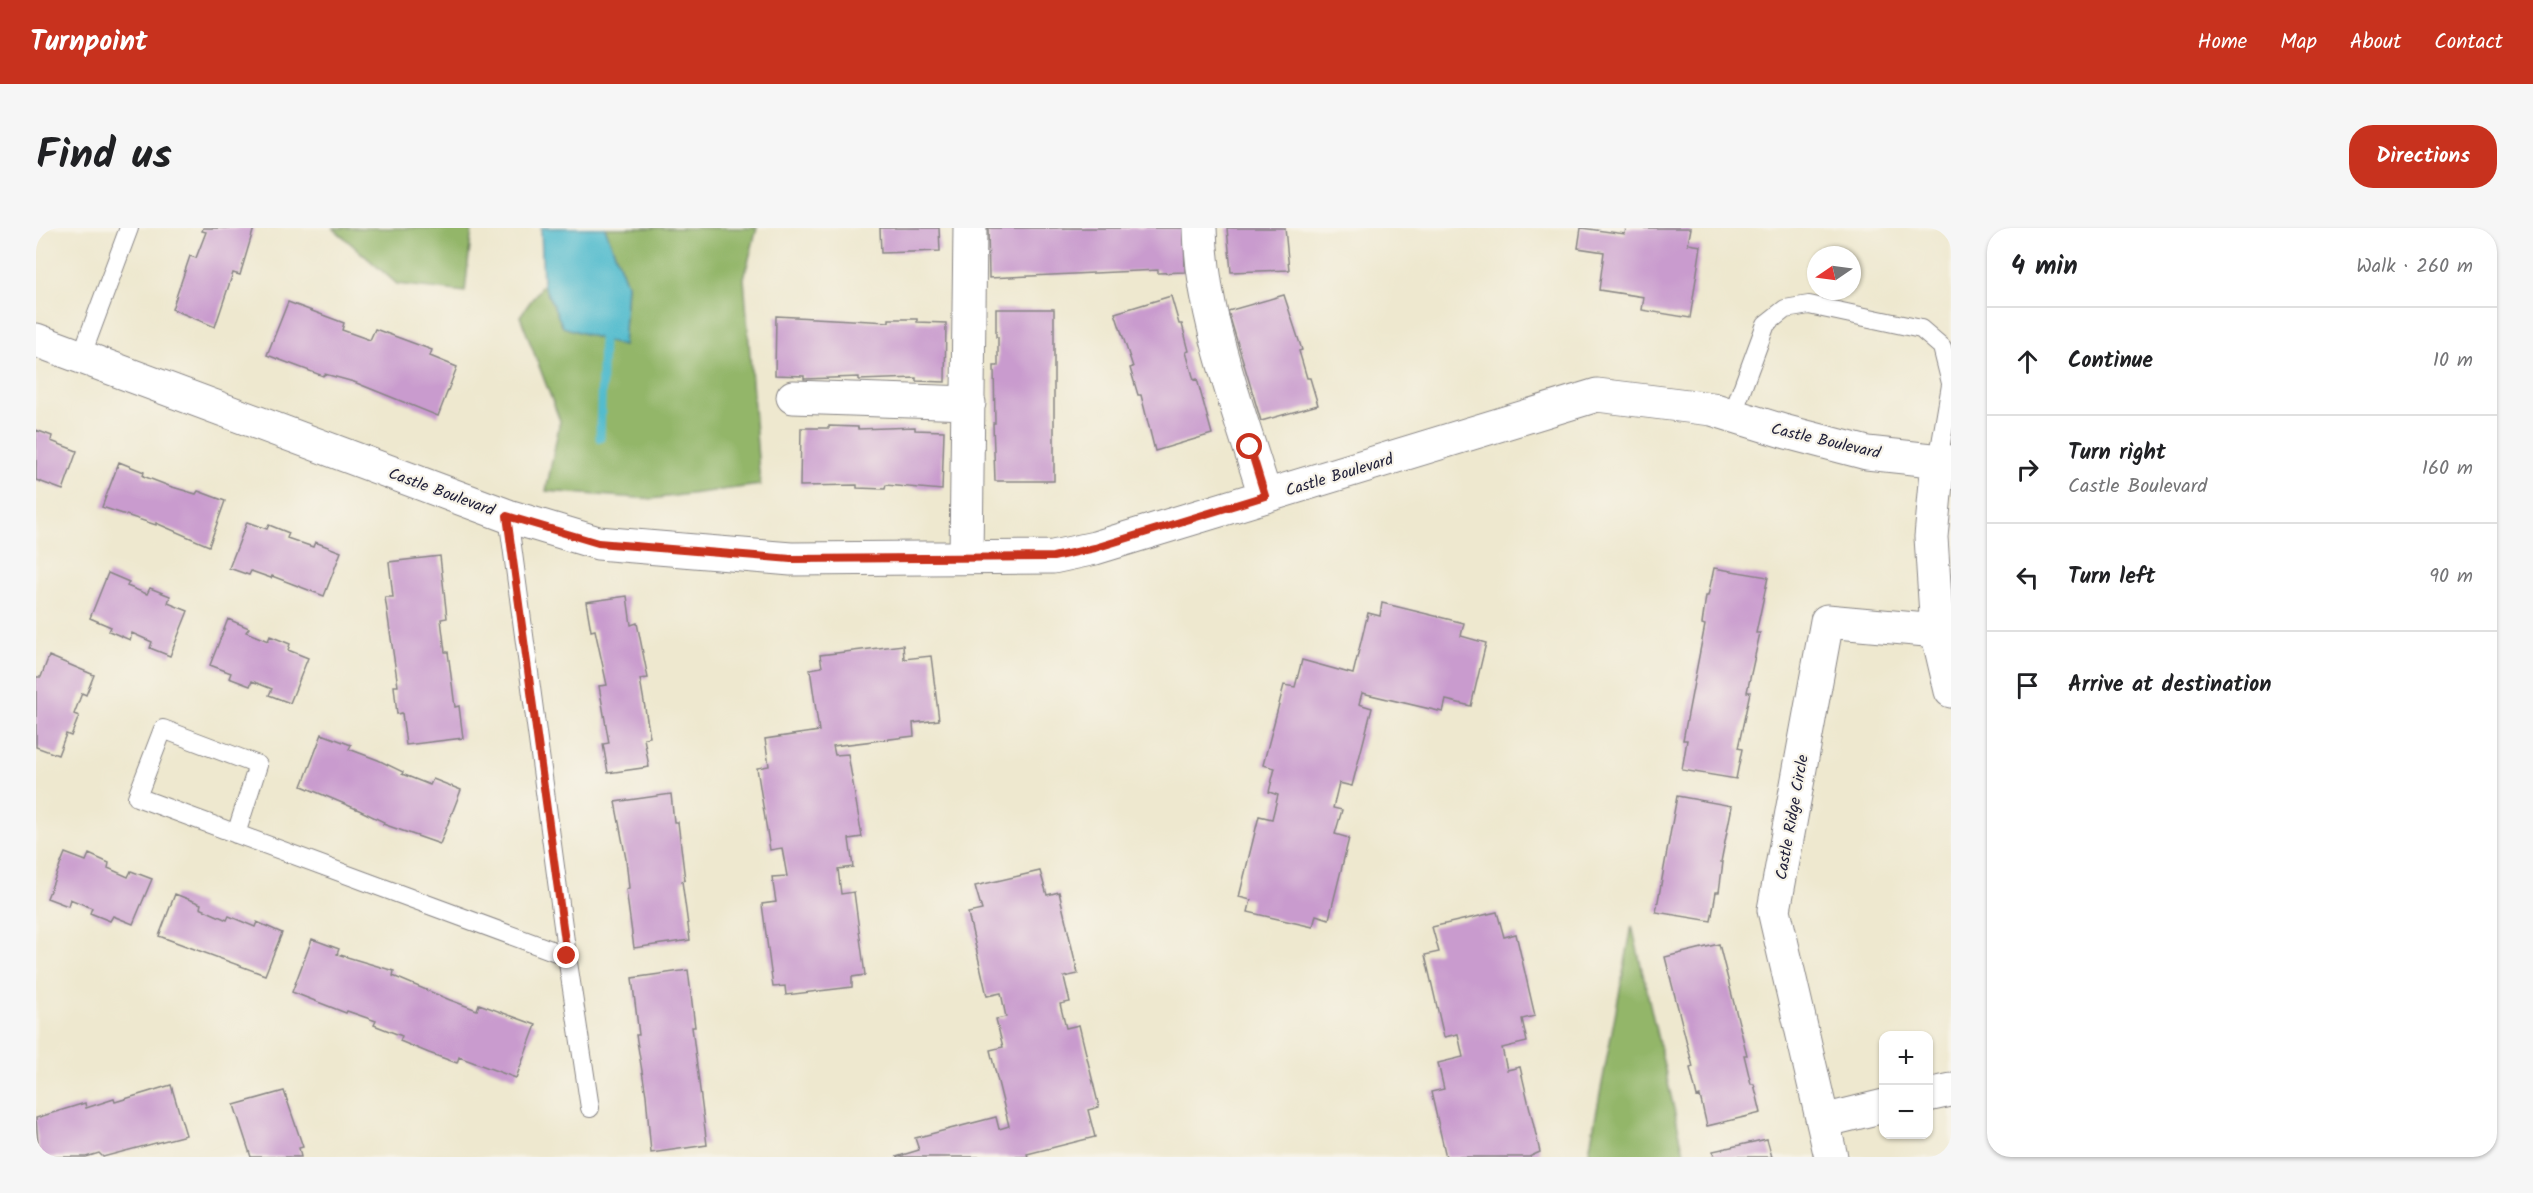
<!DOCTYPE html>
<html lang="en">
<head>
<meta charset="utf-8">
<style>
	body { margin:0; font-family:Kalam,sans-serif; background:#f6f6f6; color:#202124 }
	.controls { position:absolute; right:18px; bottom:18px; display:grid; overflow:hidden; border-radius:12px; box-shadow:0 2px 4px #0004 }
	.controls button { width:54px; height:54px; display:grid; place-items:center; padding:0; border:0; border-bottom:2px solid #e0e0e0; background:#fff; color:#202124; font:30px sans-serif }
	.compass { position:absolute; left:1771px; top:18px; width:54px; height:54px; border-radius:50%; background:#fff; box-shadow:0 2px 4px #0004; rotate:257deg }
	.stop { position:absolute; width:18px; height:18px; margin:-14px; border:4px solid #c8321e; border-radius:50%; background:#fff }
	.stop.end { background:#c8321e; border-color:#fff; box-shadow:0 2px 6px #0008 }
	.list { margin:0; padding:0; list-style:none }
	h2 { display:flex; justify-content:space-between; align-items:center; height:78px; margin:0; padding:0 24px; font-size:26px }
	h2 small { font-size:20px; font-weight:400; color:#757577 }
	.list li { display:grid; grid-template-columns:39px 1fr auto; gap:18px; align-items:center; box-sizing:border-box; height:108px; padding:0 24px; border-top:2px solid #e0e0e0 }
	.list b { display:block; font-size:22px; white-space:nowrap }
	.list p { margin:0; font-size:20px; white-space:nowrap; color:#757577 }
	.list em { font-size:20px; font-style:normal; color:#757577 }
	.icon { flex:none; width:33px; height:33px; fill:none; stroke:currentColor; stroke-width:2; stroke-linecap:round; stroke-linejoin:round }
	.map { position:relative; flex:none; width:1915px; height:929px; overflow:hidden; border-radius:24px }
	header { display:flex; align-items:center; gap:36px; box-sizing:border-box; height:84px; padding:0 30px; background:#c8321e; color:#fff }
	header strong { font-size:28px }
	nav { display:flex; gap:33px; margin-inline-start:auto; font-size:21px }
	.intro { display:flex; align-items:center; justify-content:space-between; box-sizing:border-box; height:144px; padding:0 36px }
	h1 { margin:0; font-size:42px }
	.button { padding:15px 27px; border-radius:24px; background:#c8321e; color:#fff; font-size:21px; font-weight:700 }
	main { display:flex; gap:36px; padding:0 36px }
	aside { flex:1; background:#fff; border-radius:24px; box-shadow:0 2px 4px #0004 }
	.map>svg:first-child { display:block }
</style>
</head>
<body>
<header>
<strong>Turnpoint</strong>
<nav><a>Home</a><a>Map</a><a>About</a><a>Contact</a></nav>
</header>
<div class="intro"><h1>Find us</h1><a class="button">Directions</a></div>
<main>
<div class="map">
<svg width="1915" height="929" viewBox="0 0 1915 929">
	<rect width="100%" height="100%" fill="#f7f3e8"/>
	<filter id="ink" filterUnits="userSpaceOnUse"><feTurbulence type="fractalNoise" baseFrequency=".0167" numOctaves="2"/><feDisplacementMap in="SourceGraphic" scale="12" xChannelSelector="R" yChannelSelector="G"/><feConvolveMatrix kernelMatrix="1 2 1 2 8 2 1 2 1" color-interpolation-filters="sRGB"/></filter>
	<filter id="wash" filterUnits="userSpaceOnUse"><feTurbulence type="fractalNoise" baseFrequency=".008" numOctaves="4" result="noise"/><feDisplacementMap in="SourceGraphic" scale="24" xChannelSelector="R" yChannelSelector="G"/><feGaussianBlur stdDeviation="1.35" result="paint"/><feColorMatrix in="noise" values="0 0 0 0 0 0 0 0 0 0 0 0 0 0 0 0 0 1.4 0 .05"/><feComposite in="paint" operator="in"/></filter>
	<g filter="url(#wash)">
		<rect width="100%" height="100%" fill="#eee8cf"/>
		<path fill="#93b669" stroke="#5a6c52" stroke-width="1.5" d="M 297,0 L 436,0 L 429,64 L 361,56 Z
			M 569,0 L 721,0 L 708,50 L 724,257 L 615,271 L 510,263 L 524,193 L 484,88 L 507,56 L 527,99 L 587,118 L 591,56 Z
			M 1596,698 L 1649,929 L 1552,929 Z"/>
		<path fill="#52bcce" stroke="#3a6f84" stroke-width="1.5" d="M 505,0 L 569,0 L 591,56 L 587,118 L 527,99 L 507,56 Z"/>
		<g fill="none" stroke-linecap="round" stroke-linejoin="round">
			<path stroke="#52bcce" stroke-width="9" d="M 564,210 L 567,111"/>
		</g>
		<g id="blocks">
			<path fill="#c99bce" d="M 167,0 L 218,0 L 204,47 L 197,45 L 179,99 L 136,81 L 154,28 L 160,30 L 170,4 L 166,3 Z
				M 844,0 L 903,0 L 904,23 L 845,25 Z
				M 952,0 L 1148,0 L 1149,44 L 1122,45 L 1122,42 L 953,50 Z
				M 1191,0 L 1249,0 L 1253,42 L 1195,44 Z
				M 1545,0 L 1589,6 L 1590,0 L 1655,0 L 1652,16 L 1665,18 L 1654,90 L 1606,82 L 1608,69 L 1563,62 L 1568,24 L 1542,20 Z
				M 1248,67 L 1266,122 L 1263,123 L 1271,150 L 1274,150 L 1282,177 L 1225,193 L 1192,83 Z
				M 1135,68 L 1143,96 L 1146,96 L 1153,123 L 1150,124 L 1158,152 L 1161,151 L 1176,206 L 1119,223 L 1105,167 L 1102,167 L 1094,140 L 1097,139 L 1079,85 Z
				M 252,74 L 308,95 L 306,102 L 334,112 L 339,101 L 396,122 L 394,128 L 421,139 L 402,188 L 318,154 L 289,146 L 287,148 L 231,127 Z
				M 960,81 L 1018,81 L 1018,253 L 959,253 L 957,195 L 959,195 L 958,138 L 962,138 L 962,109 L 960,109 Z
				M 740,88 L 853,94 L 853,91 L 881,91 L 881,94 L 910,95 L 909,154 L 880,153 L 880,150 L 823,152 L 823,149 L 768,151 L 768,148 L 739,147 Z
				M 793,198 L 822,199 L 822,201 L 879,199 L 879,202 L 908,203 L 906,262 L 850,257 L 849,261 L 821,260 L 821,257 L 764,258 L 765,200 L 793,200 Z
				M 0,202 L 16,208 L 15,213 L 41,223 L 27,262 L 0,252 Z
				M 83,234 L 108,244 L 107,248 L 133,258 L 160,266 L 162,263 L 189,273 L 173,318 L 120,295 L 120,297 L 66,279 Z
				M 211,294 L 231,301 L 233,297 L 253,305 L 251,310 L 277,319 L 279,314 L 305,324 L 288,368 L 236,348 L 235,350 L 215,343 L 213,347 L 193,340 Z
				M 404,328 L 411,390 L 405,391 L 409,424 L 412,424 L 419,479 L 423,478 L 427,510 L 370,517 L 366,485 L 361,486 L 358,458 L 362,458 L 349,369 L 357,369 L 353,334 Z
				M 1678,340 L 1732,349 L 1720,405 L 1724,405 L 1711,464 L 1714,464 L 1702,520 L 1706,521 L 1700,551 L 1646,542 L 1651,512 L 1647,512 L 1669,397 L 1666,396 L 1670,368 L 1672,368 Z
				M 72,345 L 93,354 L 91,358 L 111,366 L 114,360 L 134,368 L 132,375 L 152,383 L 134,428 L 114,420 L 116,414 L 96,405 L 94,412 L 73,403 L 75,399 L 54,390 Z
				M 591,368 L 595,397 L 601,395 L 612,450 L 604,451 L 614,509 L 608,510 L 613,539 L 572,545 L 567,516 L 573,515 L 563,458 L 571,457 L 559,402 L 555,403 L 550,374 Z
				M 1346,375 L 1428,395 L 1425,408 L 1450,415 L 1435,478 L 1410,472 L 1407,484 L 1326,465 L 1323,476 L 1336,480 L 1316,558 L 1303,555 L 1297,580 L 1306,582 L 1299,606 L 1313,610 L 1293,691 L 1280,687 L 1277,699 L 1212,684 L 1215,672 L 1203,669 L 1223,588 L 1236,591 L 1242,567 L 1233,564 L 1239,540 L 1227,537 L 1248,457 L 1259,459 L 1266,432 L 1317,446 L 1332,385 L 1344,388 Z
				M 192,391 L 213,400 L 210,404 L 232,413 L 234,408 L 254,416 L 252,422 L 272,430 L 254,475 L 233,467 L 236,461 L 216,453 L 214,458 L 193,450 L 195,445 L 174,437 Z
				M 867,417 L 868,431 L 895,428 L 903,492 L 877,495 L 878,508 L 797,518 L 799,527 L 812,526 L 826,609 L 813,611 L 817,639 L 802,641 L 805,666 L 818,664 L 829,747 L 816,749 L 816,759 L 750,767 L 749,758 L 737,759 L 726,676 L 740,674 L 736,649 L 751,648 L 746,620 L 734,622 L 721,540 L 733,538 L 729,511 L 783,503 L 774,441 L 786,439 L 784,427 Z
				M 13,428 L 58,447 L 50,467 L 46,465 L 38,486 L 43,488 L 35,508 L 30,506 L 22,527 L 0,519 L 0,449 L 5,449 Z
				M 286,506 L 315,517 L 313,521 L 342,532 L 367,544 L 366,546 L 394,557 L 397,551 L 425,562 L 404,616 L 347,596 L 348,594 L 323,582 L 266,558 Z
				M 635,566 L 638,594 L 642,594 L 649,652 L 646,653 L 654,712 L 598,720 L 590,661 L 593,660 L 590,631 L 579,574 Z
				M 1641,568 L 1696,578 L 1685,634 L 1687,634 L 1683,664 L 1680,664 L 1675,693 L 1620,684 Z
				M 29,625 L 50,633 L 53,626 L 73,635 L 72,640 L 92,649 L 95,643 L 116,651 L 97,696 L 77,688 L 74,693 L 54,685 L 56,680 L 34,671 L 32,678 L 11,670 Z
				M 1004,643 L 1011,667 L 1023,664 L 1042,746 L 1028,749 L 1034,774 L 1024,776 L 1030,800 L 1043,797 L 1063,879 L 1052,882 L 1059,909 L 991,926 L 992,929 L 860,929 L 883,922 L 879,910 L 960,889 L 963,901 L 973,898 L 954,822 L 967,819 L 960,791 L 970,789 L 965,765 L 951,768 L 932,685 L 946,682 L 939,658 Z
				M 139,666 L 165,676 L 164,680 L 191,692 L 193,688 L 219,699 L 221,694 L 246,705 L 229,747 L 123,708 Z
				M 1461,684 L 1468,709 L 1480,706 L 1499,788 L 1486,791 L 1491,814 L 1466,820 L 1471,842 L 1484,839 L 1504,924 L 1493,929 L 1410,929 L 1395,864 L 1408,861 L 1402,835 L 1427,829 L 1422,806 L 1408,809 L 1389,727 L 1403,724 L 1396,699 Z
				M 276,711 L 303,721 L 301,726 L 358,743 L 357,748 L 414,772 L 441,782 L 443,776 L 500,797 L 480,850 L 423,829 L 421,835 L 393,825 L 364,813 L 366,808 L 338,797 L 340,793 L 311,783 L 310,785 L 256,764 Z
				M 1683,716 L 1711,827 L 1708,827 L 1715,856 L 1718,856 L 1725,885 L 1671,898 L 1664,868 L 1661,869 L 1654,840 L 1657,839 L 1629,729 Z
				M 652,742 L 659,799 L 656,799 L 671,917 L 615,925 L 610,867 L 600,807 L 603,807 L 596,750 Z
				M 135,857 L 150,907 L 67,929 L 63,925 L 50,929 L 3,929 L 0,890 L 49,875 L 50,880 L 78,871 L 79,874 Z
				M 248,863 L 267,919 L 263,920 L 265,929 L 215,929 L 198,877 Z
				M 1731,911 L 1736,929 L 1678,929 L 1677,923 Z"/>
		</g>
	</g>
	<g filter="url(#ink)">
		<use href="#blocks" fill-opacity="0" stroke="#888585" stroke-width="1.5"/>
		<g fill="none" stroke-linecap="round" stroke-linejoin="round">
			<g stroke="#888585" stroke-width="20">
				<path id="lane" d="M 45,129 L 93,0
					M 1696,188 L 1730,96 L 1749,81 L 1773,77 L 1885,101 L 1906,119 L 1915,155
					M 1902,233 L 1915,157
					M 472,288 L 531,728 L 554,880
					M 200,606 L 222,537 L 127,501 L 101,569 L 531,728"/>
			</g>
			<g stroke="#888585" stroke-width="35">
				<path id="street" d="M 1164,0 C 1166,91 1203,181 1229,268
					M 0,112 L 472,288 L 562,315 L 755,331 L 1017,329 L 1059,320 L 1561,167 L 1676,181 L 1747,203 L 1831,225 L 1915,234
					M 757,169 L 933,175
					M 930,329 L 934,0
					M 1901,403 L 1915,463
					M 1892,867 L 1915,862
					M 1787,893 L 1848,878
					M 1795,929 L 1738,682 L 1791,393 L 1901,403 L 1895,309 L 1902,233"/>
			</g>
			<use href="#lane" stroke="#fff" stroke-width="18"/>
			<use href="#street" stroke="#fff" stroke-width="33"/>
		</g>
	</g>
	<g fill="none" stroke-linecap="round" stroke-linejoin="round" filter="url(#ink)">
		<path stroke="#c8321e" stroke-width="8" d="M 531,728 L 471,288 L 562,315 L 755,331 L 1017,329 L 1059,320 L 1229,268 L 1214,219"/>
	</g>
	<g text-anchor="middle" stroke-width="4.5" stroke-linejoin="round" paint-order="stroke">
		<g font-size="16" fill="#22223b" stroke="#f7f3e8">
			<text transform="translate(1790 212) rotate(13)" y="6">Castle Boulevard</text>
			<text transform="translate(1303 246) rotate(-17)" y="6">Castle Boulevard</text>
			<text transform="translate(406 263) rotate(20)" y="6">Castle Boulevard</text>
			<text transform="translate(1755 589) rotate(-80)" y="6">Castle Ridge Circle</text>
		</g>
	</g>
</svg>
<div class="controls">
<button>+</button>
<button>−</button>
</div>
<svg class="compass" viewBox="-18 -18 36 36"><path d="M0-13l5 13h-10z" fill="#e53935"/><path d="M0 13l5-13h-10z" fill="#757577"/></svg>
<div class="stop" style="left:1214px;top:219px"></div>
<div class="stop end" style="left:531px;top:728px"></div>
</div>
<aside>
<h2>4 min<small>Walk · 260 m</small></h2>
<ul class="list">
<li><svg class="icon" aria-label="ahead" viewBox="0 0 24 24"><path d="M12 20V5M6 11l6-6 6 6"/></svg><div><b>Continue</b></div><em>10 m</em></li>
<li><svg class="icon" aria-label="right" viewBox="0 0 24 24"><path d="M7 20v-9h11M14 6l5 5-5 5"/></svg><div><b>Turn right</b><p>Castle Boulevard</p></div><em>160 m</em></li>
<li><svg class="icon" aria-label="left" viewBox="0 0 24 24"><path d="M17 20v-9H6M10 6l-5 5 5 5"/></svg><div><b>Turn left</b></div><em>90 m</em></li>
<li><svg class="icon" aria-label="arrive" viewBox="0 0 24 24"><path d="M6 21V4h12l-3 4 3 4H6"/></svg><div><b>Arrive at destination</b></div></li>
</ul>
</aside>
</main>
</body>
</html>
